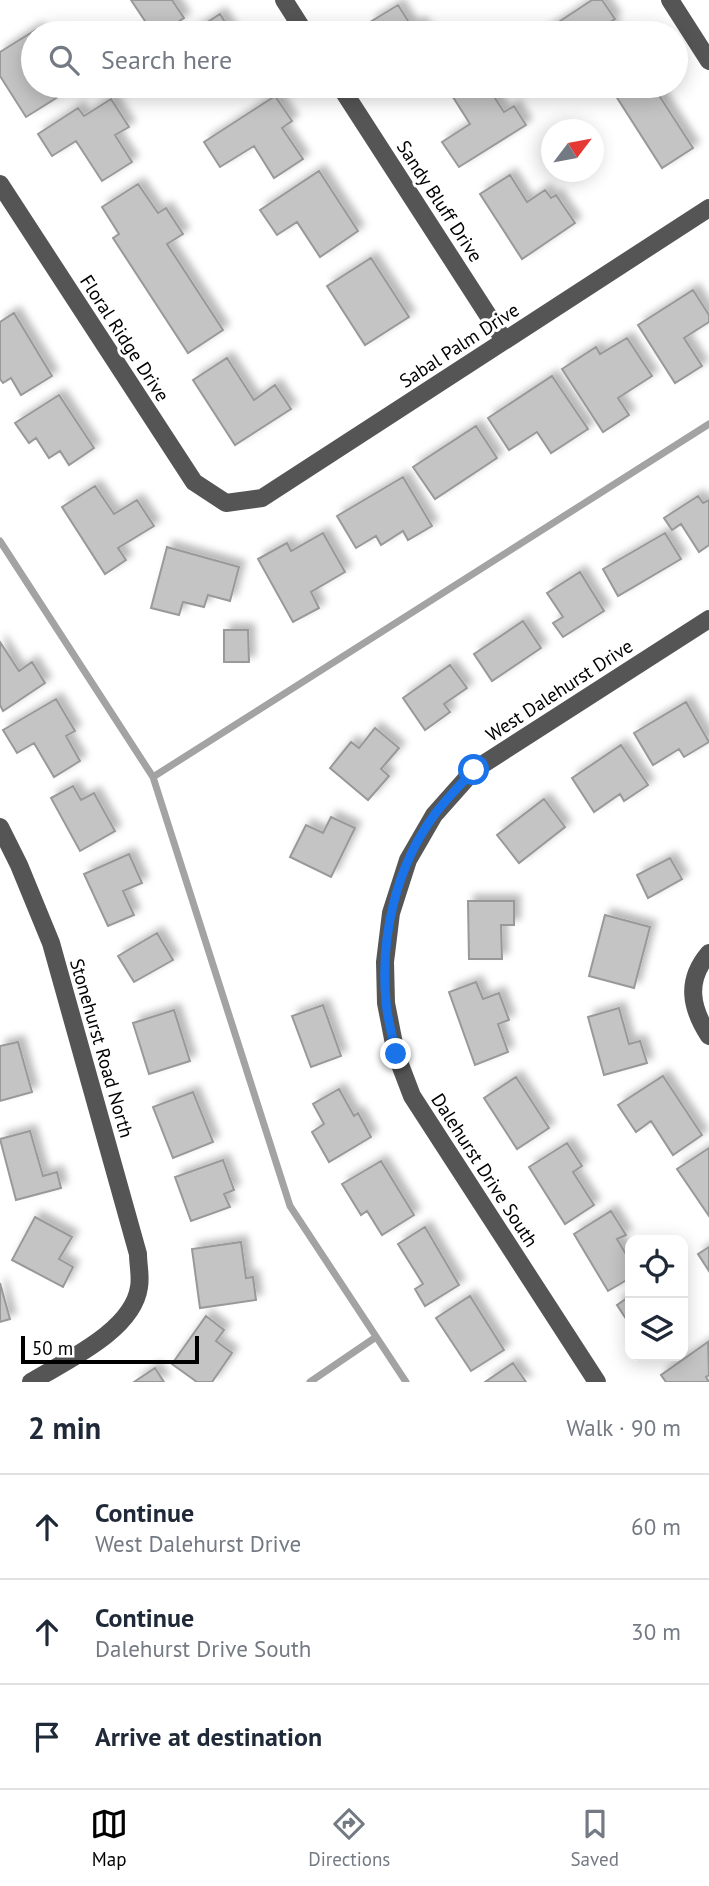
<!DOCTYPE html>
<html lang="en">
<head>
<meta charset="utf-8">
<style>
	body { margin:0; font-family:"PT Sans",sans-serif; background:#f2f2f3; color:#1f2937 }
	.controls { position:absolute; right:21px; bottom:21px; display:grid; overflow:hidden; border-radius:14px; box-shadow:0 4px 18px #0003 }
	.controls button { width:63px; height:63px; display:grid; place-items:center; padding:0; border:0; border-bottom:2px solid #e0e1e3; background:#fff; color:#1f2937; font:35px sans-serif }
	.compass { position:absolute; left:541px; top:119px; width:63px; height:63px; border-radius:50%; background:#fff; box-shadow:0 4px 18px #0003; rotate:58deg }
	.scale { position:absolute; left:21px; bottom:18px; width:178px; box-sizing:border-box; padding-left:7px; border:4px solid #000; border-top:0; font-size:19px; line-height:24px; white-space:nowrap; color:#000; -webkit-text-stroke:5px #fff; paint-order:stroke }
	.stop { position:absolute; width:21px; height:21px; margin:-16px; border:5px solid #1a73e8; border-radius:50%; background:#fff }
	.stop.end { background:#1a73e8; border-color:#fff; box-shadow:0 2px 7px #0008 }
	.list { margin:0; padding:0; list-style:none }
	h2 { display:flex; justify-content:space-between; align-items:center; height:91px; margin:0; padding:0 28px; font-size:30px }
	h2 small { font-size:23px; font-weight:400; color:#747a83 }
	.list li { display:grid; grid-template-columns:46px 1fr auto; gap:21px; align-items:center; box-sizing:border-box; height:105px; padding:0 28px; border-top:2px solid #e0e1e3 }
	.list b { display:block; font-size:26px; white-space:nowrap }
	.list p { margin:0; font-size:23px; white-space:nowrap; color:#747a83 }
	.list em { font-size:23px; font-style:normal; color:#747a83 }
	.icon { flex:none; width:38px; height:38px; fill:none; stroke:currentColor; stroke-width:2; stroke-linecap:round; stroke-linejoin:round }
	.map { position:relative; flex:none; width:709px; height:1382px; overflow:hidden }
	.search { position:absolute; background:#fff; box-shadow:0 4px 18px #0003; left:21px; right:21px; top:21px; height:77px; display:flex; align-items:center; gap:18px; box-sizing:border-box; padding:0 24px; border-radius:38px; color:#747a83; font-size:26px }
	.sheet { height:406px; background:#fff }
	nav { display:flex; justify-content:space-around; align-items:center; box-sizing:border-box; height:98px; border-top:2px solid #e0e1e3; background:#fff; font-size:19px; color:#747a83 }
	nav a { display:grid; justify-items:center; gap:4px }
	nav .on { color:#000 }
	.map>svg:first-child { display:block }
</style>
</head>
<body>
<div class="map">
<svg width="709" height="1382" viewBox="0 0 709 1382">
	<defs>
		<filter id="shadow"><feDropShadow dx="6" dy="-6" stdDeviation="3.5" flood-color="#0004"/></filter>
	</defs>
	<rect width="100%" height="100%" fill="#fff"/>
	<g fill="none" stroke-linecap="round" stroke-linejoin="round">
		<path stroke="#a3a3a3" stroke-width="7" d="M 0,541 L 153,777 L 709,424
			M 153,777 L 290,1206 L 406,1382
			M 310,1382 L 376,1337"/>
	</g>
	<path fill="#c4c4c4" stroke="#999" stroke-width="2" filter="url(#shadow)" d="M 131,0 L 172,0 L 184,18 L 161,33 L 153,33 Z
		M 592,0 L 602,0 L 615,19 L 609,23 L 616,33 L 542,33 Z
		M 398,5 L 412,27 L 420,23 L 426,33 L 376,33 L 370,22 Z
		M 220,14 L 232,33 L 191,33 Z
		M 37,29 L 40,33 L 33,33 L 33,86 L 74,87 L 26,117 L 0,76 L 0,52 Z
		M 446,86 L 487,86 L 504,112 L 514,106 L 526,125 L 459,167 L 442,142 L 470,124 Z
		M 625,86 L 653,86 L 693,148 L 662,168 L 614,93 Z
		M 275,96 L 292,121 L 282,128 L 303,159 L 274,178 L 254,146 L 220,167 L 204,142 Z
		M 111,99 L 129,127 L 115,135 L 132,162 L 102,181 L 76,141 L 52,156 L 38,134 L 78,108 L 84,116 Z
		M 319,171 L 358,231 L 320,257 L 297,222 L 277,235 L 260,210 Z
		M 510,175 L 527,202 L 545,190 L 551,198 L 556,195 L 575,223 L 522,259 L 480,194 Z
		M 138,184 L 158,213 L 166,208 L 183,234 L 167,244 L 223,330 L 188,353 L 113,238 L 119,234 L 102,207 Z
		M 371,258 L 409,317 L 365,345 L 327,286 Z
		M 693,290 L 709,315 L 709,322 L 684,338 L 702,366 L 675,383 L 638,325 Z
		M 14,313 L 52,376 L 21,395 L 11,378 L 3,383 L 0,379 L 0,322 Z
		M 627,338 L 652,376 L 618,398 L 629,415 L 603,432 L 562,369 L 596,347 L 600,354 Z
		M 227,358 L 254,400 L 275,385 L 291,409 L 235,445 L 193,380 Z
		M 552,376 L 588,429 L 551,453 L 537,432 L 509,450 L 488,418 Z
		M 59,395 L 94,448 L 69,465 L 60,451 L 49,458 L 36,438 L 29,443 L 15,423 Z
		M 476,426 L 497,458 L 435,499 L 413,467 Z
		M 403,477 L 432,526 L 408,540 L 403,531 L 381,545 L 376,536 L 356,548 L 337,516 Z
		M 95,486 L 114,514 L 137,500 L 154,526 L 118,548 L 126,560 L 105,574 L 62,507 Z
		M 698,496 L 703,503 L 709,500 L 709,545 L 699,552 L 681,524 L 672,530 L 664,518 Z
		M 323,533 L 345,572 L 311,592 L 319,608 L 293,622 L 258,559 L 287,543 L 291,551 Z
		M 665,533 L 681,559 L 618,596 L 603,569 Z
		M 167,547 L 239,567 L 230,601 L 208,595 L 204,607 L 183,602 L 179,615 L 151,608 Z
		M 580,572 L 604,611 L 563,637 L 553,623 L 563,617 L 547,593 Z
		M 523,621 L 541,648 L 492,681 L 474,654 Z
		M 224,630 L 248,630 L 249,662 L 224,662 Z
		M 0,642 L 19,671 L 32,662 L 45,683 L 3,711 L 0,705 Z
		M 450,665 L 467,688 L 444,704 L 450,712 L 425,730 L 403,698 Z
		M 56,699 L 75,731 L 66,736 L 80,761 L 54,777 L 34,743 L 17,753 L 3,730 Z
		M 686,702 L 709,742 L 684,757 L 679,749 L 653,765 L 634,733 Z
		M 375,728 L 399,748 L 381,769 L 389,776 L 368,800 L 330,768 L 351,742 L 359,748 Z
		M 621,745 L 648,785 L 624,801 L 620,794 L 594,812 L 572,778 Z
		M 73,786 L 81,800 L 94,793 L 115,831 L 80,851 L 51,798 Z
		M 544,799 L 565,827 L 519,863 L 497,835 Z
		M 331,817 L 355,828 L 331,877 L 290,857 L 306,825 L 323,833 Z
		M 129,854 L 142,883 L 123,891 L 134,915 L 108,926 L 84,874 Z
		M 670,858 L 682,879 L 648,898 L 637,875 Z
		M 468,901 L 514,901 L 514,925 L 501,925 L 502,959 L 469,959 Z
		M 605,915 L 650,927 L 634,988 L 589,976 Z
		M 157,933 L 173,960 L 134,982 L 118,956 Z
		M 476,982 L 483,999 L 499,993 L 509,1020 L 498,1024 L 508,1052 L 475,1065 L 449,992 Z
		M 323,1005 L 341,1056 L 311,1067 L 292,1016 Z
		M 619,1008 L 629,1044 L 640,1041 L 647,1063 L 604,1075 L 588,1017 Z
		M 174,1010 L 190,1061 L 149,1074 L 133,1023 Z
		M 18,1042 L 32,1092 L 0,1101 L 0,1046 Z
		M 663,1076 L 702,1135 L 673,1155 L 651,1121 L 636,1132 L 618,1105 Z
		M 516,1077 L 549,1128 L 517,1149 L 484,1098 Z
		M 339,1089 L 354,1116 L 358,1113 L 371,1137 L 329,1162 L 312,1132 L 324,1124 L 313,1104 Z
		M 193,1092 L 213,1142 L 173,1158 L 153,1107 Z
		M 30,1131 L 43,1176 L 57,1172 L 61,1188 L 16,1200 L 0,1139 Z
		M 567,1143 L 582,1166 L 573,1172 L 594,1205 L 565,1224 L 529,1167 Z
		M 709,1148 L 709,1216 L 677,1169 Z
		M 223,1160 L 234,1190 L 224,1194 L 230,1207 L 191,1221 L 175,1177 Z
		M 381,1161 L 414,1215 L 382,1235 L 367,1211 L 361,1215 L 342,1184 Z
		M 611,1211 L 626,1235 L 617,1239 L 630,1261 L 630,1278 L 608,1291 L 574,1234 Z
		M 35,1217 L 72,1237 L 59,1259 L 73,1267 L 63,1287 L 12,1260 Z
		M 425,1227 L 459,1285 L 425,1306 L 415,1289 L 423,1284 L 398,1244 Z
		M 241,1242 L 246,1278 L 253,1277 L 256,1300 L 200,1308 L 192,1249 Z
		M 709,1247 L 709,1271 L 698,1254 Z
		M 0,1283 L 10,1319 L 0,1322 Z
		M 470,1296 L 504,1350 L 471,1371 L 436,1318 Z
		M 630,1296 L 630,1325 L 617,1305 Z
		M 206,1316 L 224,1330 L 216,1341 L 232,1353 L 212,1382 L 197,1382 L 172,1364 Z
		M 708,1342 L 709,1375 L 706,1377 L 709,1382 L 666,1382 L 661,1375 Z
		M 513,1363 L 526,1382 L 485,1382 Z
		M 155,1368 L 164,1382 L 134,1382 Z"/>
	<g fill="none" stroke-linecap="round" stroke-linejoin="round">
		<path stroke="#555" stroke-width="18" d="M 284,0 L 305,33
			M 670,0 L 709,61
			M 340,86 L 504,340
			M 0,184 L 194,482 L 226,503 L 262,498 L 709,208
			M 0,827 L 19,865 L 51,943 L 138,1254 C 138,1265 141,1277 139,1287 C 133,1331 65,1361 31,1382
			M 709,953 C 685,981 691,1008 709,1036
			M 597,1382 L 412,1096 L 396,1054 L 386,1003 L 385,962 L 391,913 L 408,860 L 434,815 L 474,770 L 709,619"/>
	</g>
	<g fill="none" stroke-linecap="round" stroke-linejoin="round">
		<path stroke="#1a73e8" stroke-width="9" d="M 396,1054 C 393,1037 387,1019 386,1001 C 380,937 396,866 435,814 C 447,798 461,784 474,770"/>
	</g>
	<g text-anchor="middle" stroke-width="6" stroke-linejoin="round" paint-order="stroke">
		<g font-size="19" fill="#000" stroke="#fff">
			<text transform="translate(440 201) rotate(57)" y="7">Sandy Bluff Drive</text>
			<text transform="translate(125 338) rotate(57)" y="7">Floral Ridge Drive</text>
			<text transform="translate(459 345) rotate(-33)" y="7">Sabal Palm Drive</text>
			<text transform="translate(559 690) rotate(-33)" y="7">West Dalehurst Drive</text>
			<text transform="translate(102 1048) rotate(74)" y="7">Stonehurst Road North</text>
			<text transform="translate(485 1170) rotate(57)" y="7">Dalehurst Drive South</text>
		</g>
	</g>
</svg>
<div class="controls">
<button><svg class="icon" aria-label="locate" viewBox="0 0 24 24"><circle cx="12" cy="12" r="6"/><path d="M12 2v4M12 18v4M2 12h4M18 12h4"/></svg></button>
<button><svg class="icon" aria-label="layers" viewBox="0 0 24 24"><path d="M12 4l9 5-9 5-9-5zM3 14l9 5 9-5"/></svg></button>
</div>
<svg class="compass" viewBox="-18 -18 36 36"><path d="M0-13l5 13h-10z" fill="#e53935"/><path d="M0 13l5-13h-10z" fill="#747a83"/></svg>
<div class="scale">50 m</div>
<div class="stop" style="left:474px;top:770px"></div>
<div class="stop end" style="left:396px;top:1054px"></div>
<div class="search"><svg class="icon" aria-label="search" viewBox="0 0 24 24"><circle cx="10" cy="10" r="6"/><path d="M15 15l6 6"/></svg>Search here</div>
</div>
<section class="sheet">
<h2>2 min<small>Walk · 90 m</small></h2>
<ul class="list">
<li><svg class="icon" aria-label="ahead" viewBox="0 0 24 24"><path d="M12 20V5M6 11l6-6 6 6"/></svg><div><b>Continue</b><p>West Dalehurst Drive</p></div><em>60 m</em></li>
<li><svg class="icon" aria-label="ahead" viewBox="0 0 24 24"><path d="M12 20V5M6 11l6-6 6 6"/></svg><div><b>Continue</b><p>Dalehurst Drive South</p></div><em>30 m</em></li>
<li><svg class="icon" aria-label="arrive" viewBox="0 0 24 24"><path d="M6 21V4h12l-3 4 3 4H6"/></svg><div><b>Arrive at destination</b></div></li>
</ul>
</section>
<nav>
<a class="on"><svg class="icon" aria-label="map" viewBox="0 0 24 24"><path d="M3 6l6-2 6 2 6-2v14l-6 2-6-2-6 2zM9 4v14M15 6v14"/></svg>Map</a>
<a><svg class="icon" aria-label="directions" viewBox="0 0 24 24"><path d="M12 3l9 9-9 9-9-9zM9 14v-3h6M13 9l2 2-2 2"/></svg>Directions</a>
<a><svg class="icon" aria-label="saved" viewBox="0 0 24 24"><path d="M7 4h10v16l-5-4-5 4z"/></svg>Saved</a>
</nav>
</body>
</html>
